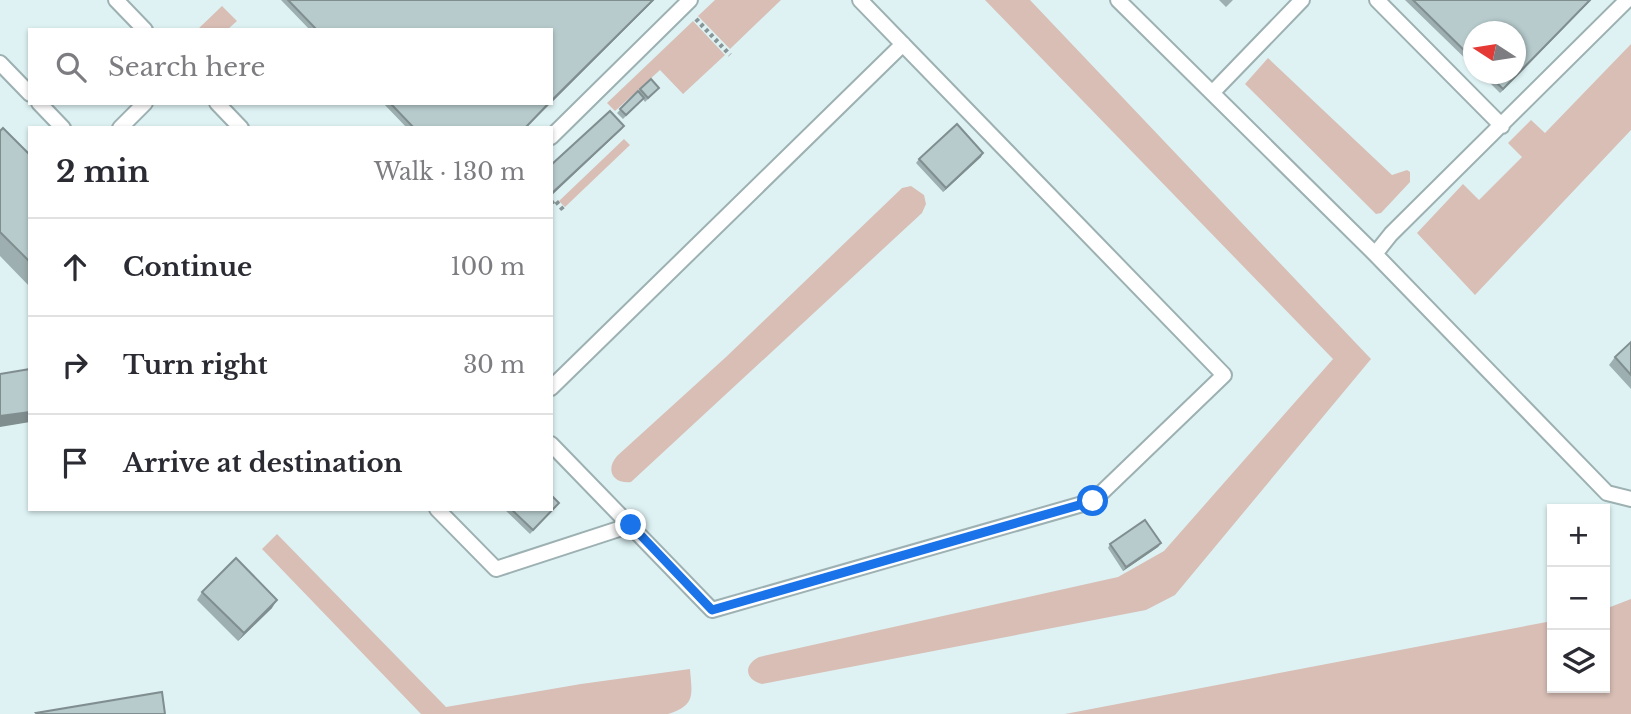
<!DOCTYPE html>
<html lang="en">
<head>
<meta charset="utf-8">
<style>
	body { margin:0; font-family:"Libre Baskerville",serif; background:#f2f2f3; color:#2b2b33 }
	.controls { position:absolute; right:21px; bottom:21px; display:grid; overflow:hidden; border-radius:0px; box-shadow:0 2px 5px #0004 }
	.controls button { width:63px; height:63px; display:grid; place-items:center; padding:0; border:0; border-bottom:2px solid #e1e1e2; background:#fff; color:#2b2b33; font:35px sans-serif }
	.compass { position:absolute; left:1463px; top:21px; width:63px; height:63px; border-radius:50%; background:#fff; box-shadow:0 2px 5px #0004; rotate:282deg }
	.stop { position:absolute; width:21px; height:21px; margin:-16px; border:5px solid #1a73e8; border-radius:50%; background:#fff }
	.stop.end { background:#1a73e8; border-color:#fff; box-shadow:0 2px 7px #0008 }
	.list { margin:0; padding:0; list-style:none }
	h2 { display:flex; justify-content:space-between; align-items:center; height:91px; margin:0; padding:0 28px; font-size:30px }
	h2 small { font-size:23px; font-weight:400; color:#7c7c81 }
	.list li { display:grid; grid-template-columns:46px 1fr auto; gap:21px; align-items:center; box-sizing:border-box; height:98px; padding:0 28px; border-top:2px solid #e1e1e2 }
	.list b { display:block; font-size:26px; white-space:nowrap }
	.list em { font-size:23px; font-style:normal; color:#7c7c81 }
	.icon { flex:none; width:38px; height:38px; fill:none; stroke:currentColor; stroke-width:2; stroke-linecap:round; stroke-linejoin:round }
	.map { position:relative; flex:none; width:1631px; height:714px; overflow:hidden }
	.search { position:absolute; background:#fff; box-shadow:0 2px 5px #0004; left:28px; top:28px; width:525px; height:77px; display:flex; align-items:center; gap:18px; box-sizing:border-box; padding:0 24px; border-radius:0px; color:#7c7c81; font-size:26px }
	.panel { position:absolute; background:#fff; box-shadow:0 2px 5px #0004; left:28px; top:126px; width:525px; height:385px; border-radius:0px }
	.map>svg:first-child { display:block }
</style>
</head>
<body>
<div class="map">
<svg width="1631" height="714" viewBox="0 0 1631 714">
	<rect width="100%" height="100%" fill="#def2f4"/>
	<path fill="#d8beb5" d="M 715,0 L 781,0 L 730,49 L 698,16 Z
		M 985,0 L 1030,0 L 1371,359 L 1175,595 L 1146,610 L 762,684 C 745,680 743,665 759,657 L 1118,577 L 1164,551 L 1333,359 Z
		M 222,6 L 237,21 L 227,30 L 197,30 Z
		M 693,21 L 725,55 L 683,94 L 660,70 L 615,111 L 607,103 Z
		M 1631,44 L 1631,130 L 1475,295 L 1417,233 L 1463,184 L 1479,200 L 1522,157 L 1508,143 L 1531,120 L 1545,133 Z
		M 1268,58 L 1392,175 L 1407,170 L 1410,172 L 1410,182 L 1381,213 L 1376,214 L 1245,84 Z
		M 624,139 L 630,145 L 565,207 L 559,201 Z
		M 911,186 L 924,195 L 926,204 L 922,213 L 631,482 C 613,484 605,470 617,456 L 726,357 L 902,188 Z
		M 277,534 L 446,707 L 581,684 L 690,669 C 692,695 696,705 668,714 L 421,714 L 262,549 Z
		M 1631,599 L 1631,714 L 1065,714 L 1552,621 L 1552,688 L 1605,688 L 1605,609 Z"/>
	<g fill="none" stroke-linecap="round" stroke-linejoin="round">
		<g stroke="#9db0b2" stroke-width="18">
			<path id="service" d="M 116,0 L 145,30
				M 1118,0 L 1375,254 L 1607,493 L 1631,499
				M 1377,0 L 1502,126
				M 0,63 L 30,94
				M 1213,92 L 1302,0
				M 39,103 L 63,128
				M 217,103 L 241,128
				M 120,128 L 145,103
				M 551,137 L 690,0
				M 1375,254 L 1391,234 L 1627,0
				M 551,388 L 903,44
				M 551,444 L 712,610 L 1093,501 L 1224,375 L 860,0
				M 437,509 L 496,569 L 631,525"/>
		</g>
		<path stroke="#889597" stroke-width="4.5" stroke-dasharray="3.5 3.5" stroke-linecap="butt" d="M 696,19 L 730,55
			M 551,203 L 555,200 L 564,211"/>
		<use href="#service" stroke="#fff" stroke-width="14"/>
	</g>
	<path fill="#9dafb0" d="M 281,0 L 654,0 L 551,103 L 551,30 L 310,30 Z
		M 1219,0 L 1233,0 L 1226,7 Z
		M 1405,0 L 1591,0 L 1500,93 L 1481,74 L 1516,74 L 1474,32 L 1474,67 Z
		M 659,88 L 645,102 L 643,99 L 623,119 L 617,113 L 640,89 Z
		M 383,103 L 551,103 L 526,128 L 407,128 Z
		M 0,131 L 30,155 L 30,287 L 0,256 Z
		M 981,157 L 943,192 L 916,163 L 919,159 Z
		M 1631,342 L 1631,389 L 1609,365 L 1615,357 Z
		M 559,503 L 530,534 L 504,509 L 551,509 Z
		M 1161,543 L 1158,547 L 1123,571 L 1108,548 L 1110,544 Z
		M 202,592 L 272,608 L 238,641 L 197,600 Z"/>
	<path fill="#808e90" d="M 653,0 L 654,0 L 551,103 L 551,101 Z
		M 1590,0 L 1591,0 L 1500,93 L 1503,89 Z
		M 624,126 L 621,130 L 551,196 L 551,194 Z
		M 983,153 L 981,157 L 943,192 L 946,188 Z
		M 30,412 L 30,422 L 0,427 L 0,416 Z
		M 1161,543 L 1158,547 L 1123,571 L 1126,567 Z
		M 277,600 L 272,608 L 238,641 L 244,633 Z"/>
	<path fill="#b7cbcd" stroke="#808e90" stroke-width="2" d="M 288,0 L 653,0 L 551,101 L 551,30 L 317,30 Z
		M 1413,0 L 1590,0 L 1503,89 L 1488,74 L 1516,74 L 1516,32 L 1474,32 L 1474,60 Z
		M 651,79 L 659,88 L 648,98 L 640,89 Z
		M 638,91 L 644,98 L 626,115 L 620,109 Z
		M 390,103 L 549,103 L 525,128 L 414,128 Z
		M 610,111 L 624,126 L 551,194 L 551,165 Z
		M 957,124 L 983,153 L 946,188 L 919,159 Z
		M 3,128 L 30,155 L 30,262 L 0,232 L 0,131 Z
		M 1631,342 L 1631,375 L 1615,357 Z
		M 30,369 L 30,412 L 0,416 L 0,374 Z
		M 551,495 L 559,503 L 533,530 L 511,509 L 551,509 Z
		M 1145,520 L 1161,543 L 1126,567 L 1110,544 Z
		M 236,558 L 277,600 L 244,633 L 202,592 Z
		M 162,692 L 165,714 L 37,714 L 36,713 Z"/>
	<g fill="none" stroke-linecap="round" stroke-linejoin="round">
		<path stroke="#1a73e8" stroke-width="9" d="M 631,525 L 712,610 L 1093,501"/>
	</g>
</svg>
<div class="controls">
<button>+</button>
<button>−</button>
<button><svg class="icon" aria-label="layers" viewBox="0 0 24 24"><path d="M12 4l9 5-9 5-9-5zM3 14l9 5 9-5"/></svg></button>
</div>
<svg class="compass" viewBox="-18 -18 36 36"><path d="M0-13l5 13h-10z" fill="#e53935"/><path d="M0 13l5-13h-10z" fill="#7c7c81"/></svg>
<div class="stop" style="left:1093px;top:501px"></div>
<div class="stop end" style="left:631px;top:525px"></div>
<div class="search"><svg class="icon" aria-label="search" viewBox="0 0 24 24"><circle cx="10" cy="10" r="6"/><path d="M15 15l6 6"/></svg>Search here</div>
<section class="panel">
<h2>2 min<small>Walk · 130 m</small></h2>
<ul class="list">
<li><svg class="icon" aria-label="ahead" viewBox="0 0 24 24"><path d="M12 20V5M6 11l6-6 6 6"/></svg><div><b>Continue</b></div><em>100 m</em></li>
<li><svg class="icon" aria-label="right" viewBox="0 0 24 24"><path d="M7 20v-9h11M14 6l5 5-5 5"/></svg><div><b>Turn right</b></div><em>30 m</em></li>
<li><svg class="icon" aria-label="arrive" viewBox="0 0 24 24"><path d="M6 21V4h12l-3 4 3 4H6"/></svg><div><b>Arrive at destination</b></div></li>
</ul>
</section>
</div>
</body>
</html>
